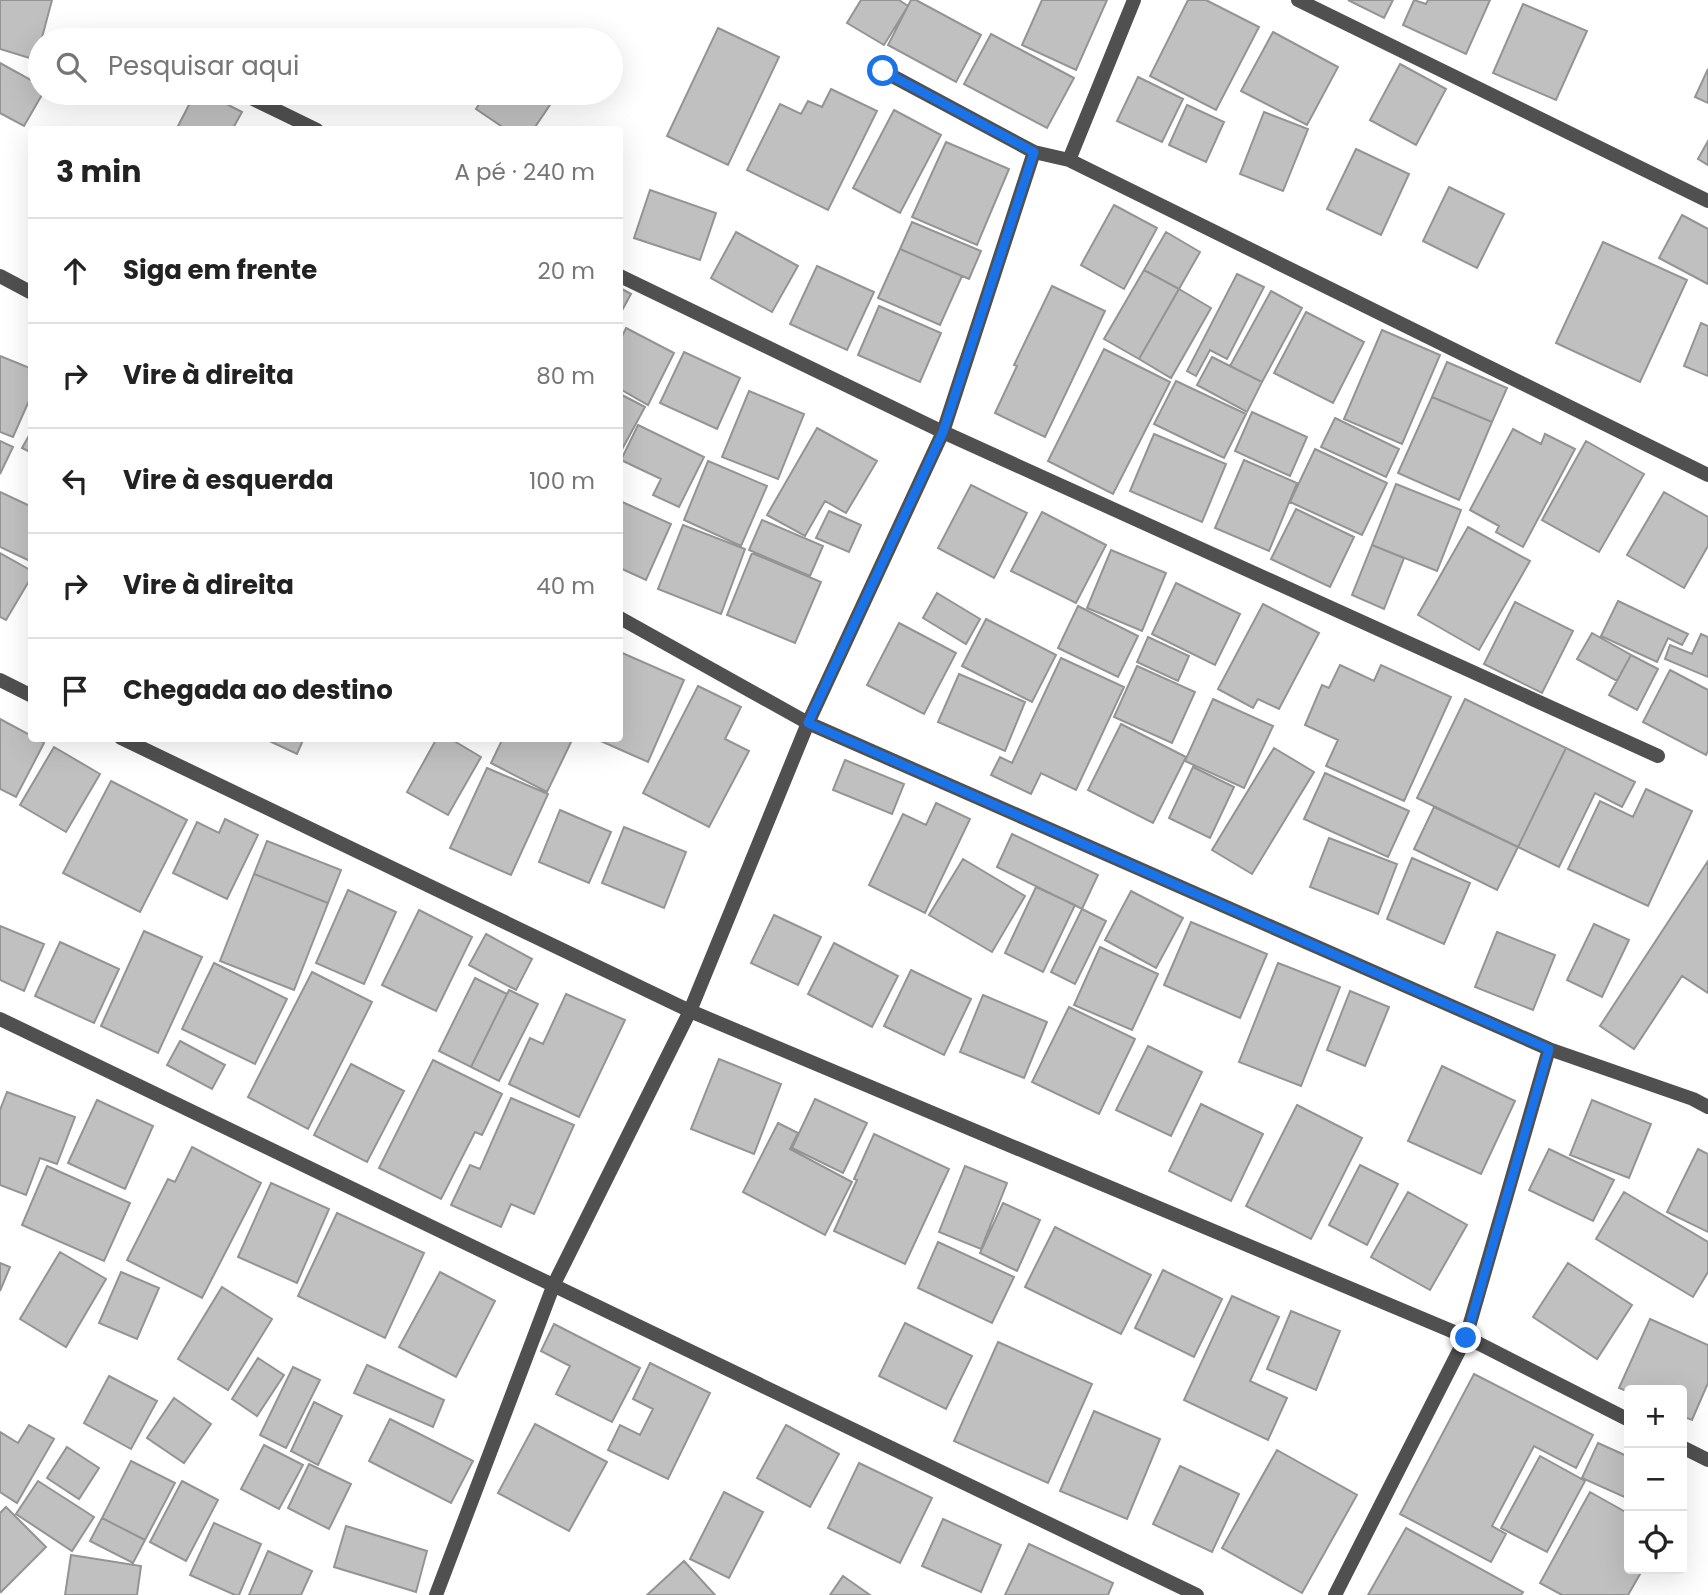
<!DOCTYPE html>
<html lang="pt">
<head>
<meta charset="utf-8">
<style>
	body { margin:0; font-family:Poppins,sans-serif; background:#f2f2f2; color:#222 }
	.controls { position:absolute; right:21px; bottom:21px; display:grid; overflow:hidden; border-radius:7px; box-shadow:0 7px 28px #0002 }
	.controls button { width:63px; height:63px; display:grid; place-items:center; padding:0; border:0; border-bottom:2px solid #e0e0e0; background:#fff; color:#222; font:35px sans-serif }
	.stop { position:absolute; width:21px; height:21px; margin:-16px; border:5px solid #1a73e8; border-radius:50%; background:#fff }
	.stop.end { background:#1a73e8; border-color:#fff; box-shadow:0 2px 7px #0008 }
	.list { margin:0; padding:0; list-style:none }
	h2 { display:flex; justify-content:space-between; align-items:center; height:91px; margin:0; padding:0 28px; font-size:30px }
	h2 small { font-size:23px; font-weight:400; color:#767676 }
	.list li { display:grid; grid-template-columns:46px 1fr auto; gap:21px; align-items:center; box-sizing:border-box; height:105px; padding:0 28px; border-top:2px solid #e0e0e0 }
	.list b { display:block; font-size:26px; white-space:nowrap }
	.list em { font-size:23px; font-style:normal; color:#767676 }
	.icon { flex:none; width:38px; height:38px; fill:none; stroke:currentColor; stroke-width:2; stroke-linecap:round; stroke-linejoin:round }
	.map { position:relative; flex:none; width:1708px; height:1595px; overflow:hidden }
	.search { position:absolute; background:#fff; box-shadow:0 7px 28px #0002; left:28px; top:28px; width:595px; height:77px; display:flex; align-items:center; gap:18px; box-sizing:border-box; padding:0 24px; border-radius:38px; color:#767676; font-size:26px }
	.panel { position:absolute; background:#fff; box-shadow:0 7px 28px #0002; left:28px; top:126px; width:595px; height:616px; border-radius:7px }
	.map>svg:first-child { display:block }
</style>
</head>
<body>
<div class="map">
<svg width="1708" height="1595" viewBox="0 0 1708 1595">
	<rect width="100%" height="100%" fill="#fff"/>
	<path fill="#c0c0c0" stroke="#949494" stroke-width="2" d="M 0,0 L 52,0 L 36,60 L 0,49 Z
		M 861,0 L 899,0 L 908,6 L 884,45 L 847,23 Z
		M 911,0 L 916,0 L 981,35 L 956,82 L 888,45 Z
		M 1042,0 L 1107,0 L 1076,70 L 1022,45 Z
		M 1188,0 L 1206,0 L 1259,27 L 1216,110 L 1150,76 Z
		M 1348,0 L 1393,0 L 1384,18 Z
		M 1414,0 L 1426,4 L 1428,0 L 1490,0 L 1466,54 L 1403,25 Z
		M 1523,4 L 1587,31 L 1556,100 L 1493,73 Z
		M 718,28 L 779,57 L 728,165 L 667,136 Z
		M 1273,32 L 1338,67 L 1307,125 L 1241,91 Z
		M 991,34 L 1074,78 L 1047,128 L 964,84 Z
		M 0,63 L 40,85 L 40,93 L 43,93 L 24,126 L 0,113 Z
		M 1400,64 L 1446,89 L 1416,145 L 1370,120 Z
		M 1708,69 L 1708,103 L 1695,97 Z
		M 1138,77 L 1183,99 L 1162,142 L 1117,121 Z
		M 831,89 L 877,111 L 828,210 L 747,170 L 780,104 L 801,114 L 808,101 L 822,107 Z
		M 195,93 L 205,93 L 242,112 L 232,130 L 176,130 Z
		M 486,93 L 558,93 L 533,130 L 507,130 L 476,109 Z
		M 1187,105 L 1224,122 L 1206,162 L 1169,145 Z
		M 894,110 L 941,135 L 900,213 L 853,188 Z
		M 1264,112 L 1308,129 L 1283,191 L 1240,174 Z
		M 1708,141 L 1708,165 L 1698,159 Z
		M 946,142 L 1009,169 L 977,245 L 912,217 Z
		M 1356,149 L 1409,174 L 1381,235 L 1327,209 Z
		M 1449,187 L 1504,214 L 1477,268 L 1423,241 Z
		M 650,190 L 716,213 L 700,260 L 634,238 Z
		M 1114,205 L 1157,228 L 1124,289 L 1081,265 Z
		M 1682,215 L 1708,229 L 1708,284 L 1659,258 Z
		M 912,222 L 981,251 L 969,279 L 900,249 Z
		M 736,232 L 798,266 L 772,312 L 711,278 Z
		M 1166,232 L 1200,252 L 1179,289 L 1144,270 Z
		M 1603,242 L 1687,280 L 1640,382 L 1556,343 Z
		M 900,249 L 962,276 L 940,325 L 878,298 Z
		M 817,266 L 874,292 L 847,350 L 790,324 Z
		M 1144,270 L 1179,289 L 1139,359 L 1104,339 Z
		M 1237,274 L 1264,287 L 1227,359 L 1210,350 L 1196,376 L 1187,371 Z
		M 1052,286 L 1105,311 L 1045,437 L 995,413 L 1017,366 L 1014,365 Z
		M 620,288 L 631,294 L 620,314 Z
		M 1179,289 L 1211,308 L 1171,378 L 1139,359 Z
		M 1271,291 L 1302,308 L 1262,382 L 1230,366 Z
		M 879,306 L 941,333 L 920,382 L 858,355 Z
		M 1306,312 L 1364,342 L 1333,403 L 1274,373 Z
		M 1701,323 L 1708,326 L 1708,376 L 1684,366 Z
		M 626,328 L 674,353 L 648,405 L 620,389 L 620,341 Z
		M 1382,330 L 1440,355 L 1402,444 L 1344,419 Z
		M 1104,349 L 1170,382 L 1113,494 L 1048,461 Z
		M 684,352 L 740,378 L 717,429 L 660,403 Z
		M 0,356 L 32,369 L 32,394 L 13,437 L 0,432 Z
		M 1212,357 L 1262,382 L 1247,412 L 1197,385 Z
		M 1447,362 L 1507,388 L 1492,422 L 1432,397 Z
		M 1176,381 L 1246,414 L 1224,458 L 1154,424 Z
		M 749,391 L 804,414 L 778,479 L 722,457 Z
		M 620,394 L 645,407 L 620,453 Z
		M 1432,397 L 1492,422 L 1459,500 L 1398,473 Z
		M 1252,412 L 1307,437 L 1290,476 L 1235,451 Z
		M 1335,418 L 1399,449 L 1386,477 L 1321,447 Z
		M 638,425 L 704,457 L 679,507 L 653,495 L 661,479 L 621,460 Z
		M 817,428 L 877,461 L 846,513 L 825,501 L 805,536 L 767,515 Z
		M 1513,429 L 1541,444 L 1545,434 L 1575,449 L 1523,547 L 1496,532 L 1499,526 L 1470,510 Z
		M 32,430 L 32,453 L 22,448 Z
		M 1154,434 L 1226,464 L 1202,522 L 1130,491 Z
		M 0,441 L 13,447 L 0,474 Z
		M 1586,441 L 1644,474 L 1599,552 L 1542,520 Z
		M 1315,449 L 1387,483 L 1362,535 L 1290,502 Z
		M 1244,460 L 1297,483 L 1269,551 L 1215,528 Z
		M 708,461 L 767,486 L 741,546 L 684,520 Z
		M 1396,484 L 1461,510 L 1437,571 L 1372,545 Z
		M 971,485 L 1027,513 L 994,578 L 938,548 Z
		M 0,492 L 32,507 L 32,562 L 0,547 Z
		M 1664,492 L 1708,517 L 1708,546 L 1684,588 L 1627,555 Z
		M 620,501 L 671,524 L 646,580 L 620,568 Z
		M 1296,509 L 1354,537 L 1330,587 L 1271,559 Z
		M 829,511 L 861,525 L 849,552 L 816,538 Z
		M 1042,512 L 1106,545 L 1076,603 L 1011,571 Z
		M 762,520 L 823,546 L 810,576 L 749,550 Z
		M 683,525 L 745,549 L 721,614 L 658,589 Z
		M 1468,527 L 1530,561 L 1479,650 L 1418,615 Z
		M 1372,545 L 1404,558 L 1384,609 L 1352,595 Z
		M 1111,550 L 1166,573 L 1142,631 L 1087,608 Z
		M 0,553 L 32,571 L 32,576 L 6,620 L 0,617 Z
		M 752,553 L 821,582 L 795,643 L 727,615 Z
		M 1176,583 L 1240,614 L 1215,665 L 1152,634 Z
		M 937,593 L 980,619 L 966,644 L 923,618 Z
		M 1618,601 L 1688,634 L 1682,645 L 1668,638 L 1657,662 L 1601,636 Z
		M 1515,602 L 1573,631 L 1542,693 L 1484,664 Z
		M 1263,604 L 1319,633 L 1279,709 L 1258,699 L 1253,708 L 1218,689 Z
		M 1078,606 L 1138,636 L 1118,677 L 1058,648 Z
		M 986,619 L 1056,655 L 1032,702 L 962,666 Z
		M 899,623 L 956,653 L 924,714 L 867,685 Z
		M 1592,633 L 1631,655 L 1617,681 L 1577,659 Z
		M 1701,634 L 1708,637 L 1708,677 L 1665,659 L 1670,645 L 1692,654 Z
		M 1148,637 L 1189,656 L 1178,681 L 1137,662 Z
		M 620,652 L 684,680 L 648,762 L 594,738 L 620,738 Z
		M 1631,655 L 1658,669 L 1637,710 L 1609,695 Z
		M 1061,658 L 1124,687 L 1076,790 L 1041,773 L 1031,794 L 991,775 L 1000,757 L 1012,763 Z
		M 1340,665 L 1374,681 L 1381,665 L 1451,697 L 1404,801 L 1326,766 L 1338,740 L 1305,725 L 1322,685 L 1329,688 Z
		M 1137,666 L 1195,692 L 1172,743 L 1114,717 Z
		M 1670,670 L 1708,690 L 1708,751 L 1706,755 L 1643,722 Z
		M 959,674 L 1025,702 L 1005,751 L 938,722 Z
		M 698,686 L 741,707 L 725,739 L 749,751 L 709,827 L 643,793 Z
		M 1213,699 L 1273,726 L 1244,788 L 1185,761 Z
		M 1465,699 L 1566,748 L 1518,847 L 1417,798 Z
		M 0,719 L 32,736 L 32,738 L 36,738 L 44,743 L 16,797 L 0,789 Z
		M 1121,724 L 1186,757 L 1153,823 L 1088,790 Z
		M 263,738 L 304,738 L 297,754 Z
		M 437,738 L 449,738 L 481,757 L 448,815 L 407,792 Z
		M 503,738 L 573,738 L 547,792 L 491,763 Z
		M 54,747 L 100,774 L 66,832 L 20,805 Z
		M 1274,748 L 1314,772 L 1252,874 L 1212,850 Z
		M 1566,748 L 1635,782 L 1622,807 L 1595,793 L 1559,867 L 1518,847 Z
		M 845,760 L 904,784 L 892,814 L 833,790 Z
		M 1193,767 L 1234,787 L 1210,838 L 1169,818 Z
		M 487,768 L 548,794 L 511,875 L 450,848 Z
		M 1325,773 L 1409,811 L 1388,857 L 1304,819 Z
		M 111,781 L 187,820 L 140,912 L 63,873 Z
		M 1646,789 L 1692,811 L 1648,906 L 1568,869 L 1600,801 L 1633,817 Z
		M 936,803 L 970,819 L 925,913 L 869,885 L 903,814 L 926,825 Z
		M 1434,807 L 1518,847 L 1497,890 L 1414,849 Z
		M 560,810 L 611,832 L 589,883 L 539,862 Z
		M 225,819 L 258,835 L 227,899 L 173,873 L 197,822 L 219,833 Z
		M 624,827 L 686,852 L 664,908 L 602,883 Z
		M 1012,834 L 1098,875 L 1082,909 L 997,867 Z
		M 1329,838 L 1397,864 L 1378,914 L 1310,887 Z
		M 267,841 L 341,870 L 328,903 L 254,874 Z
		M 1412,858 L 1470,883 L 1444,944 L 1387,919 Z
		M 963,859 L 1025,896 L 992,952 L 929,915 Z
		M 1708,861 L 1708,993 L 1682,976 L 1634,1049 L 1600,1026 Z
		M 254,874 L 328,903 L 294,990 L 220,961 Z
		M 1036,887 L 1075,905 L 1043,972 L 1005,953 Z
		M 348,890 L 396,912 L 364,984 L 316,963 Z
		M 1131,891 L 1183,918 L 1156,968 L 1105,940 Z
		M 1082,909 L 1106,921 L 1075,984 L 1051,972 Z
		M 419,910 L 472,937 L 436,1011 L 382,985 Z
		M 774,915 L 821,937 L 798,985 L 751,963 Z
		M 1191,922 L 1267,954 L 1240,1018 L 1164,985 Z
		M 1594,924 L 1629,940 L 1602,997 L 1567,980 Z
		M 0,926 L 44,944 L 24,991 L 0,980 Z
		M 144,931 L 202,957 L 158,1053 L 101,1026 Z
		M 1497,932 L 1555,955 L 1533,1010 L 1475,987 Z
		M 486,934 L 532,959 L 516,990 L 469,965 Z
		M 60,942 L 119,969 L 94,1023 L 35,996 Z
		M 834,943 L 898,976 L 872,1027 L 808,994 Z
		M 1100,947 L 1158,974 L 1132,1030 L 1074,1005 Z
		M 214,963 L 287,999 L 255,1064 L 182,1029 Z
		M 1278,963 L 1340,987 L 1301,1086 L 1239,1062 Z
		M 911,970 L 971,999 L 944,1055 L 884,1026 Z
		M 312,972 L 372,1002 L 308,1129 L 248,1097 Z
		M 475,978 L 507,994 L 471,1067 L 439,1051 Z
		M 509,990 L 538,1004 L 499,1081 L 471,1067 Z
		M 1350,991 L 1389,1007 L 1365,1066 L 1327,1050 Z
		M 566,994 L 625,1020 L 579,1117 L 509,1084 L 530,1038 L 543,1044 Z
		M 983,995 L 1047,1022 L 1024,1078 L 960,1052 Z
		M 1069,1007 L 1135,1039 L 1099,1114 L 1032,1082 Z
		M 180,1041 L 225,1065 L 212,1089 L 167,1065 Z
		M 1148,1046 L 1202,1072 L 1171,1136 L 1116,1110 Z
		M 719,1059 L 781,1084 L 754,1154 L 691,1129 Z
		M 433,1060 L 502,1094 L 482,1135 L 475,1132 L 441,1199 L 379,1168 Z
		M 351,1064 L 404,1091 L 367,1162 L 314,1135 Z
		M 1442,1066 L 1515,1101 L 1481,1174 L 1408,1141 Z
		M 7,1092 L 75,1117 L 57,1164 L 40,1158 L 26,1195 L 0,1185 L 0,1110 Z
		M 511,1098 L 574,1125 L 534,1214 L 511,1204 L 501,1227 L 451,1205 L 470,1165 L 480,1169 Z
		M 815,1099 L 867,1123 L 843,1173 L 792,1148 Z
		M 97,1100 L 153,1126 L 125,1189 L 68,1163 Z
		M 1592,1100 L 1651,1124 L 1629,1178 L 1570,1155 Z
		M 1201,1104 L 1263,1134 L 1231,1201 L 1169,1171 Z
		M 1297,1105 L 1362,1138 L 1311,1239 L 1246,1206 Z
		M 778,1123 L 798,1133 L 790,1149 L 852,1182 L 825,1235 L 743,1192 Z
		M 874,1134 L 949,1169 L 905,1264 L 834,1231 L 857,1180 L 854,1179 Z
		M 192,1147 L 261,1183 L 202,1298 L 127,1260 L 168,1179 L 175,1182 Z
		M 1549,1149 L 1614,1180 L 1593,1221 L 1529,1190 Z
		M 1698,1149 L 1708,1154 L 1708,1232 L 1667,1212 Z
		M 1360,1165 L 1398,1184 L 1367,1245 L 1329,1225 Z
		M 47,1166 L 130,1203 L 104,1261 L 22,1225 Z
		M 965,1166 L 1007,1183 L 981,1249 L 939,1232 Z
		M 271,1183 L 329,1209 L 297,1283 L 238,1257 Z
		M 1408,1192 L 1467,1225 L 1430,1290 L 1371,1257 Z
		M 1624,1192 L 1708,1242 L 1708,1272 L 1693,1297 L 1596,1239 Z
		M 1003,1203 L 1040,1220 L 1017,1271 L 980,1253 Z
		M 337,1213 L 424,1253 L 385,1338 L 298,1296 Z
		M 1055,1227 L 1151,1275 L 1121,1334 L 1025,1287 Z
		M 938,1242 L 1014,1277 L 992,1323 L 918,1288 Z
		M 60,1252 L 106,1279 L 66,1347 L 20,1319 Z
		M 0,1263 L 10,1267 L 0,1291 Z
		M 1568,1263 L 1632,1305 L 1597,1359 L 1533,1317 Z
		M 1163,1270 L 1222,1299 L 1194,1357 L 1135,1328 Z
		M 121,1272 L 159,1288 L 137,1339 L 99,1323 Z
		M 440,1272 L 495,1301 L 456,1377 L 399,1347 Z
		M 222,1287 L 272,1319 L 228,1390 L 178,1359 Z
		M 1232,1296 L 1279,1317 L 1250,1381 L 1287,1398 L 1268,1440 L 1184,1400 Z
		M 1291,1311 L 1340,1331 L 1316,1390 L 1267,1369 Z
		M 1650,1319 L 1708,1345 L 1708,1383 L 1692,1420 L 1682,1416 L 1682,1390 L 1629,1390 L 1629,1392 L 1619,1388 Z
		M 905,1323 L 972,1356 L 946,1409 L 879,1376 Z
		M 554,1324 L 640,1368 L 612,1422 L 556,1394 L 570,1366 L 541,1351 Z
		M 998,1342 L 1092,1384 L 1048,1483 L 954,1441 Z
		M 258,1358 L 284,1375 L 257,1416 L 232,1399 Z
		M 650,1363 L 710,1393 L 668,1479 L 608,1450 L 620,1425 L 640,1435 L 653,1409 L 633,1399 Z
		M 367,1365 L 444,1400 L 433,1427 L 354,1393 Z
		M 293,1367 L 320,1380 L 286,1448 L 260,1435 Z
		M 1474,1374 L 1593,1435 L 1576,1468 L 1534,1446 L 1492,1526 L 1506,1534 L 1491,1562 L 1400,1514 Z
		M 109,1376 L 157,1401 L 131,1449 L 84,1423 Z
		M 174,1398 L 211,1424 L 184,1463 L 147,1438 Z
		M 314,1402 L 342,1416 L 318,1465 L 291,1451 Z
		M 1094,1411 L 1160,1439 L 1127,1519 L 1060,1491 Z
		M 390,1419 L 473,1461 L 451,1503 L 369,1461 Z
		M 535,1424 L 607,1462 L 569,1531 L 498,1493 Z
		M 29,1425 L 54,1439 L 17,1503 L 0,1492 L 0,1432 L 18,1443 Z
		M 786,1425 L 839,1454 L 810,1507 L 757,1478 Z
		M 1598,1443 L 1629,1457 L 1629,1499 L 1582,1478 Z
		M 264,1445 L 303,1465 L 279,1509 L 241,1489 Z
		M 67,1447 L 99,1468 L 79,1499 L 47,1478 Z
		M 1277,1450 L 1357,1495 L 1302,1593 L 1222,1548 Z
		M 1540,1456 L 1585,1481 L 1547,1552 L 1501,1528 Z
		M 131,1461 L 175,1483 L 145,1540 L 102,1518 Z
		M 859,1463 L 932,1498 L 900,1563 L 828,1528 Z
		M 309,1464 L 351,1484 L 329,1529 L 288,1508 Z
		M 1180,1466 L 1239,1494 L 1212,1552 L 1153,1524 Z
		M 38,1481 L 94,1517 L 72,1551 L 16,1514 Z
		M 182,1481 L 218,1500 L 186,1561 L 150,1542 Z
		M 724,1492 L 763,1512 L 729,1578 L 690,1559 Z
		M 1590,1492 L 1629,1514 L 1629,1569 L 1643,1569 L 1628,1595 L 1562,1595 L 1540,1583 Z
		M 6,1507 L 46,1547 L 1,1592 L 0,1590 L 0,1513 Z
		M 102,1518 L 145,1540 L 133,1563 L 90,1541 Z
		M 943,1519 L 1001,1545 L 981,1592 L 922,1566 Z
		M 214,1523 L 261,1544 L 239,1595 L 235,1595 L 190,1575 Z
		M 346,1526 L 427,1551 L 416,1592 L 334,1567 Z
		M 1406,1528 L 1523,1592 L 1521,1595 L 1368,1595 Z
		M 1029,1544 L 1113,1583 L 1108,1595 L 1005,1595 Z
		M 268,1551 L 312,1571 L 301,1595 L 249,1595 Z
		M 71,1555 L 141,1566 L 137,1595 L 65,1595 Z
		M 684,1561 L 715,1595 L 647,1595 Z
		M 843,1576 L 870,1595 L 830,1595 Z"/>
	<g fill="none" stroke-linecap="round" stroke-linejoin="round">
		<path stroke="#505050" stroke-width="14" d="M 1298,0 L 1708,201
			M 883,71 L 1034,152 L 1069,160 L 1708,475
			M 245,95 L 317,130
			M 1069,160 L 1134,0
			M 0,276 L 32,293
			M 620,276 L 943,432 L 1658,756
			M 620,618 L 808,723 L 1549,1049 L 1693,1099 L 1708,1107
			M 0,680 L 32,696
			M 121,738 L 690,1011 L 1466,1337 L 1629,1420
			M 0,1019 L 1197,1595
			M 1682,1447 L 1708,1460
			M 436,1595 L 554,1284 L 690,1011 L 808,723 L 943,432 L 1034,152
			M 1335,1595 L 1466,1337 L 1549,1049"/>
	</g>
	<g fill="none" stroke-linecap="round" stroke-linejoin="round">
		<path stroke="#1a73e8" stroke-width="9" d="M 883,71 L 1034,152 L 943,432 L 808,723 L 1549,1049 L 1466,1338"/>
	</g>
</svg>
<div class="controls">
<button>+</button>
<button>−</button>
<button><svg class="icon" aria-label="locate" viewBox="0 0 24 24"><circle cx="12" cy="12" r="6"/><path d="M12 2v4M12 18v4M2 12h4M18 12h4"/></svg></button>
</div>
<div class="stop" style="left:883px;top:71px"></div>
<div class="stop end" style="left:1466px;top:1338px"></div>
<div class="search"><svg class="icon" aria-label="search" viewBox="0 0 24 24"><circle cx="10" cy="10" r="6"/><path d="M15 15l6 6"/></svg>Pesquisar aqui</div>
<section class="panel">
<h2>3 min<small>A pé · 240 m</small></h2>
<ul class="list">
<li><svg class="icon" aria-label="ahead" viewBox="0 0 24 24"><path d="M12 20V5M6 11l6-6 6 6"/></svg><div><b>Siga em frente</b></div><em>20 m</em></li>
<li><svg class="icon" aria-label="right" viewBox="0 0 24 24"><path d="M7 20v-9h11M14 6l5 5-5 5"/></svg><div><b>Vire à direita</b></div><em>80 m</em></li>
<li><svg class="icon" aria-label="left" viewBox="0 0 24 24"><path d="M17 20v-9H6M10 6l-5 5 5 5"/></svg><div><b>Vire à esquerda</b></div><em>100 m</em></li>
<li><svg class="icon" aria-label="right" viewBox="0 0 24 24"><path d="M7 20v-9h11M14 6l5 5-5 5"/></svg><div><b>Vire à direita</b></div><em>40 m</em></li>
<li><svg class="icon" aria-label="arrive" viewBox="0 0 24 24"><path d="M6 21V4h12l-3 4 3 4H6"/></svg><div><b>Chegada ao destino</b></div></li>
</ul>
</section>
</div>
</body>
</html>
